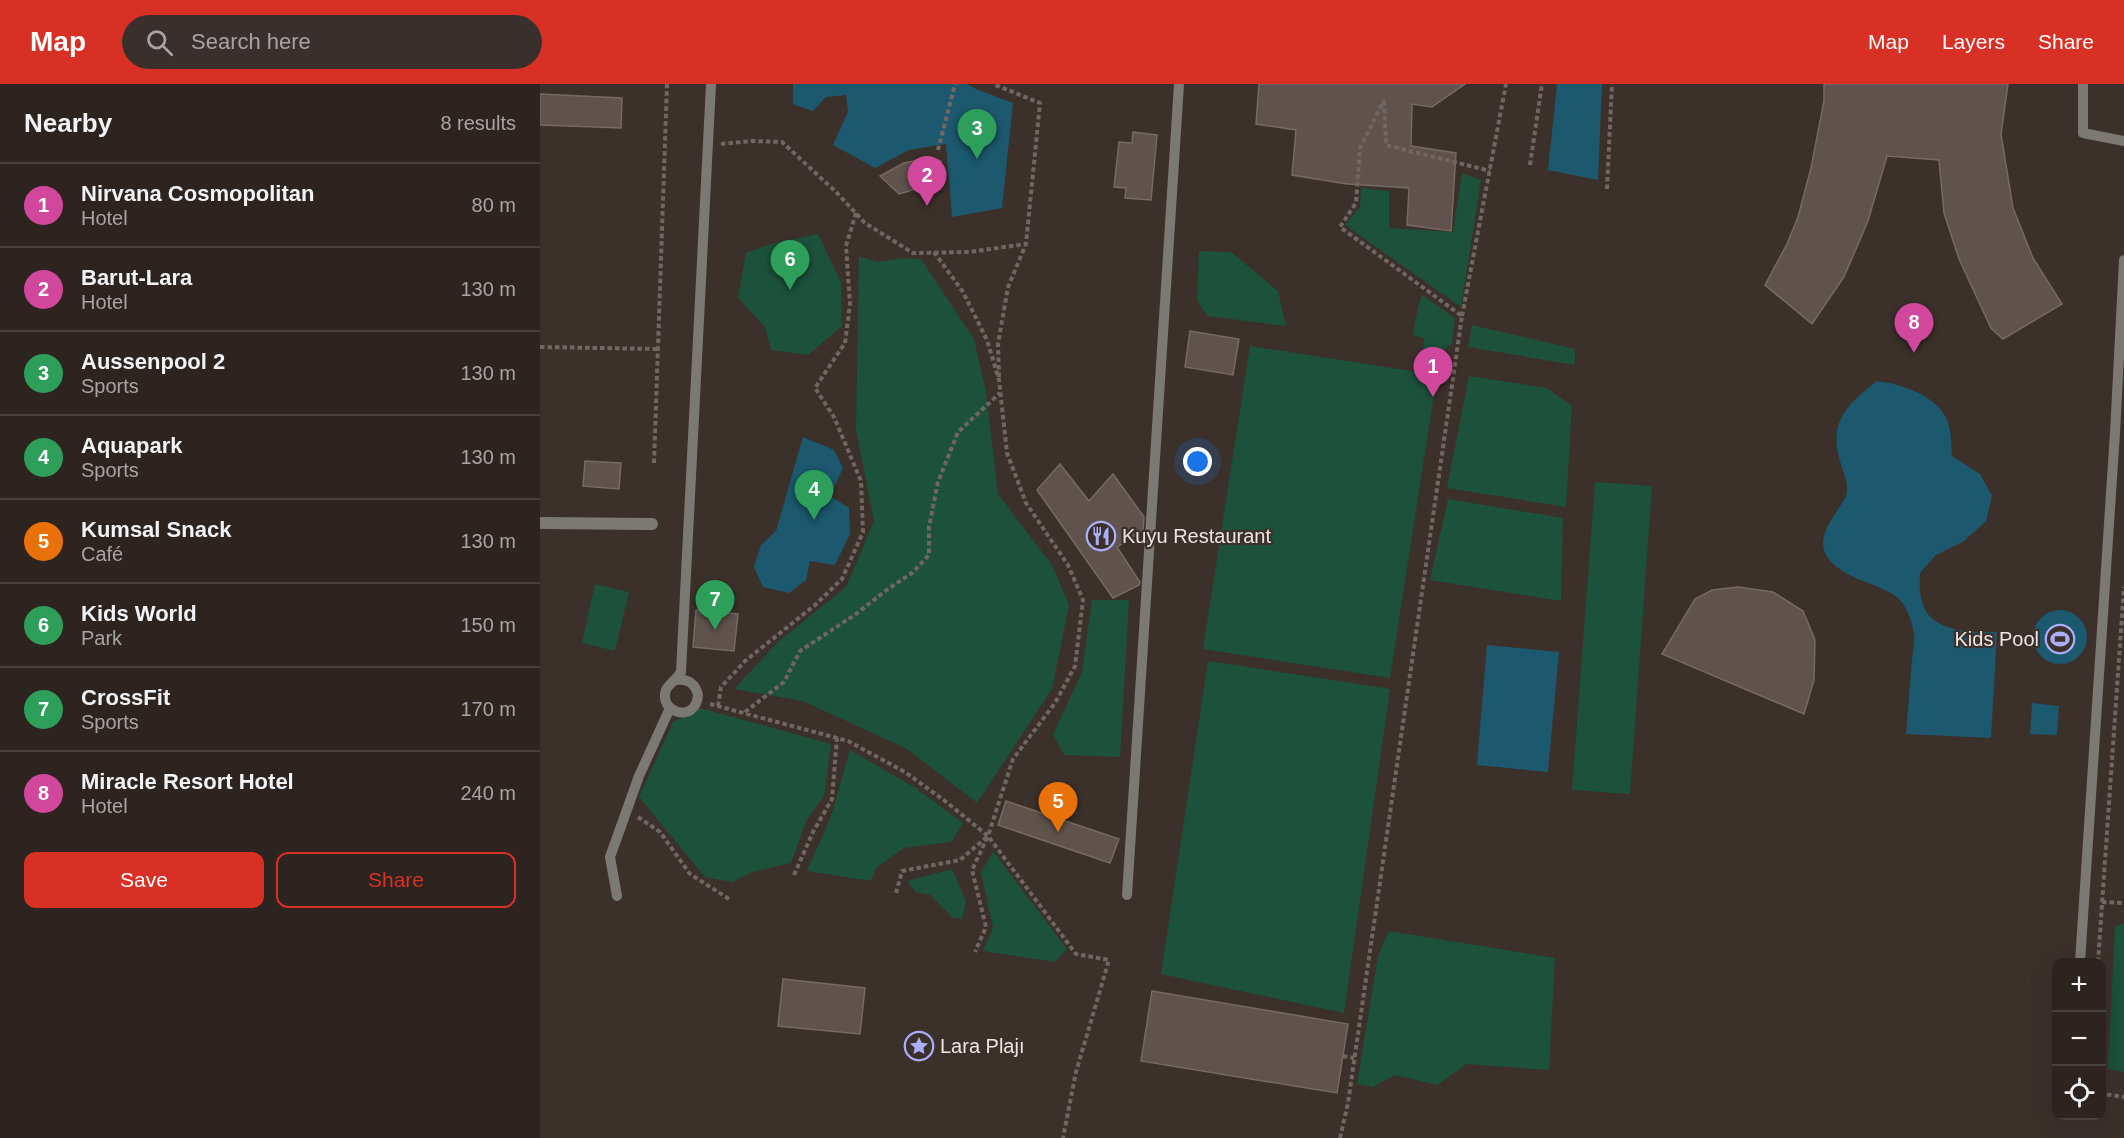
<!DOCTYPE html>
<html lang="en">
<head>
<meta charset="utf-8">
<style>
	body { margin:0; font-family:Arial,sans-serif; background:#39302d; color:#f1f3f6 }
	.controls { position:absolute; right:18px; bottom:18px; display:grid; overflow:hidden; border-radius:12px; box-shadow:0 6px 24px #0002 }
	.controls button { width:54px; height:54px; display:grid; place-items:center; padding:0; border:0; border-bottom:2px solid #48413e; background:#2d2420; color:#f1f3f6; font:30px sans-serif }
	.you { position:absolute; left:658px; top:378px; width:21px; height:21px; margin:-15px; border:4px solid #fff; border-radius:50%; background:#1a73e8; box-shadow:0 0 0 9px #1a73e833 }
	.badge { display:grid; place-items:center; width:39px; height:39px; border-radius:50%; background:#d93025; color:#fff; font-size:20px; font-weight:700 }
	.pin { position:absolute; translate:-50% -50px; filter:drop-shadow(0 2px 3px #0008) }
	.pin::after { content:''; position:absolute; top:32px; width:21px; height:18px; background:inherit; clip-path:polygon(0 0,100% 0,50% 100%) }
	.list { margin:0; padding:0; list-style:none }
	h2 { display:flex; justify-content:space-between; align-items:center; height:78px; margin:0; padding:0 24px; font-size:26px }
	h2 small { font-size:20px; font-weight:400; color:#a7a4a5 }
	.list li { display:grid; grid-template-columns:39px 1fr auto; gap:18px; align-items:center; box-sizing:border-box; height:84px; padding:0 24px; border-top:2px solid #48413e }
	.list b { display:block; font-size:22px; white-space:nowrap }
	.list p { margin:0; font-size:20px; white-space:nowrap; color:#a7a4a5 }
	.list em { font-size:20px; font-style:normal; color:#a7a4a5 }
	.actions { display:flex; gap:12px; padding:18px 24px }
	.actions a { flex:1; padding:14px 0; border:2px solid #d93025; border-radius:12px; text-align:center; font-size:21px; color:#d93025 }
	.actions .main { background:#d93025; color:#fff }
	.icon { flex:none; width:33px; height:33px; fill:none; stroke:currentColor; stroke-width:2; stroke-linecap:round; stroke-linejoin:round }
	.map { position:relative; flex:none; width:1584px; height:1054px; overflow:hidden }
	header { display:flex; align-items:center; gap:36px; box-sizing:border-box; height:84px; padding:0 30px; background:#d93025; color:#fff }
	header strong { font-size:28px }
	nav { display:flex; gap:33px; margin-inline-start:auto; font-size:21px }
	.search { width:420px; height:54px; background:#39302d; display:flex; align-items:center; gap:15px; box-sizing:border-box; padding:0 21px; border-radius:33px; color:#a7a4a5; font-size:22px }
	main { display:flex }
	aside { flex:1; background:#2d2420 }
	.map>svg:first-child { display:block }
</style>
</head>
<body>
<header>
<strong>Map</strong>
<div class="search"><svg class="icon" aria-label="search" viewBox="0 0 24 24"><circle cx="10" cy="10" r="6"/><path d="M15 15l6 6"/></svg>Search here</div>
<nav><a>Map</a><a>Layers</a><a>Share</a></nav>
</header>
<main>
<aside>
<h2>Nearby<small>8 results</small></h2>
<ul class="list">
<li><span class="badge" style="background:#d1479c">1</span><div><b>Nirvana Cosmopolitan</b><p>Hotel</p></div><em>80 m</em></li>
<li><span class="badge" style="background:#d1479c">2</span><div><b>Barut-Lara</b><p>Hotel</p></div><em>130 m</em></li>
<li><span class="badge" style="background:#2e9e5b">3</span><div><b>Aussenpool 2</b><p>Sports</p></div><em>130 m</em></li>
<li><span class="badge" style="background:#2e9e5b">4</span><div><b>Aquapark</b><p>Sports</p></div><em>130 m</em></li>
<li><span class="badge" style="background:#e8710a">5</span><div><b>Kumsal Snack</b><p>Café</p></div><em>130 m</em></li>
<li><span class="badge" style="background:#2e9e5b">6</span><div><b>Kids World</b><p>Park</p></div><em>150 m</em></li>
<li><span class="badge" style="background:#2e9e5b">7</span><div><b>CrossFit</b><p>Sports</p></div><em>170 m</em></li>
<li><span class="badge" style="background:#d1479c">8</span><div><b>Miracle Resort Hotel</b><p>Hotel</p></div><em>240 m</em></li>
</ul>
<div class="actions"><a class="main">Save</a><a>Share</a></div>
</aside>
<div class="map">
<svg width="1584" height="1054" viewBox="0 0 1584 1054">
	<rect width="100%" height="100%" fill="#3c302b"/>
	<path fill="#1c513b" d="M 922,89 L 941,96 L 921,223 L 805,141 L 820,123 L 821,104 L 849,107 L 849,144 L 913,148 Z
		M 278,150 L 301,198 L 302,242 L 268,271 L 231,266 L 225,243 L 198,214 L 206,169 L 234,159 Z
		M 659,167 L 691,168 L 738,207 L 746,242 L 667,232 L 657,216 Z
		M 319,172 L 337,178 L 364,174 L 381,175 L 434,255 L 446,308 L 458,410 L 512,481 L 529,521 L 512,605 L 437,719 L 367,665 L 263,617 L 194,605 L 238,558 L 306,503 L 334,437 L 316,346 Z
		M 882,211 L 915,234 L 912,259 L 900,270 L 883,267 L 884,254 L 873,251 L 878,223 Z
		M 932,241 L 1035,265 L 1035,281 L 928,263 Z
		M 710,262 L 897,291 L 850,594 L 663,565 Z
		M 929,292 L 1007,304 L 1032,322 L 1026,423 L 907,404 Z
		M 1055,398 L 1112,402 L 1090,710 L 1032,706 Z
		M 908,415 L 1023,434 L 1021,517 L 890,496 Z
		M 55,500 L 89,508 L 75,567 L 42,559 Z
		M 552,516 L 589,516 L 580,673 L 524,671 L 513,651 L 542,588 Z
		M 668,577 L 850,605 L 804,929 L 621,890 Z
		M 160,624 L 291,660 L 284,712 L 266,737 L 251,779 L 212,788 L 192,798 L 165,793 L 99,713 L 133,638 Z
		M 310,666 L 374,703 L 423,739 L 411,758 L 364,764 L 336,784 L 331,797 L 267,787 L 291,732 Z
		M 453,767 L 527,865 L 515,878 L 443,867 L 453,844 L 441,788 Z
		M 412,785 L 426,817 L 422,835 L 413,834 L 390,811 L 376,808 L 367,797 Z
		M 1584,840 L 1584,988 L 1568,985 L 1575,842 Z
		M 849,847 L 1015,874 L 1009,986 L 927,980 L 897,1001 L 855,991 L 833,1003 L 817,1000 L 838,872 Z"/>
	<path fill="#1c586e" d="M 253,0 L 427,0 L 436,5 L 473,19 L 462,124 L 412,133 L 406,60 L 369,66 L 335,84 L 293,61 L 308,28 L 306,11 L 286,13 L 273,27 L 253,20 Z
		M 1017,0 L 1062,0 L 1058,96 L 1008,86 Z
		M 1337,297 C 1360,300 1390,309 1404,330 C 1412,342 1411,359 1412,372 L 1440,390 L 1452,412 L 1446,437 L 1424,457 L 1396,471 L 1380,489 C 1380,497 1379,505 1381,513 C 1386,549 1429,548 1457,548 L 1451,654 L 1366,650 C 1368,625 1370,601 1372,576 C 1373,568 1375,557 1374,549 C 1372,539 1367,523 1360,516 C 1355,510 1343,505 1336,502 C 1320,496 1295,487 1286,471 C 1274,447 1304,424 1307,408 C 1308,396 1303,388 1300,377 C 1288,337 1308,320 1337,297 Z
		M 263,353 L 294,366 L 303,384 L 290,412 L 309,424 L 310,450 L 295,481 L 270,477 L 266,496 L 249,509 L 223,503 L 214,483 L 221,461 L 236,447 Z
		M1493 553a27 27 0 1 1 54 0a27 27 0 1 1-54 0Z
		M 947,561 L 1019,568 L 1008,688 L 937,681 Z
		M 1492,619 L 1519,622 L 1517,651 L 1490,650 Z"/>
	<path fill="#60534d" stroke="#766a63" stroke-width="1.5" d="M 719,0 L 925,0 L 892,23 L 872,20 L 871,62 L 916,69 L 911,147 L 867,141 L 869,104 L 807,100 L 752,91 L 756,46 L 716,40 Z
		M 1284,0 L 1468,0 L 1461,50 L 1473,124 L 1493,174 L 1522,220 L 1463,255 L 1451,244 L 1419,175 L 1404,129 L 1399,76 L 1347,72 L 1328,137 L 1304,193 L 1272,240 L 1225,201 L 1247,160 L 1258,133 L 1271,84 L 1284,17 Z
		M 0,10 L 82,14 L 81,44 L 0,41 Z
		M 593,48 L 617,51 L 611,116 L 585,114 L 586,104 L 574,103 L 579,58 L 592,59 Z
		M 389,74 L 401,77 L 400,98 L 359,110 L 340,92 L 364,79 Z
		M 650,247 L 699,255 L 693,291 L 645,283 Z
		M 45,377 L 81,379 L 79,405 L 43,402 Z
		M 520,380 L 549,417 L 573,390 L 604,433 L 603,446 L 577,463 L 600,498 L 599,501 L 573,514 L 497,406 Z
		M 1198,503 L 1233,508 L 1263,527 L 1275,556 L 1274,596 L 1264,630 L 1122,570 L 1155,515 L 1172,506 Z
		M 156,526 L 198,530 L 194,567 L 153,563 Z
		M 466,717 L 579,755 L 570,779 L 458,741 Z
		M 243,895 L 325,904 L 320,950 L 238,942 Z
		M 612,907 L 808,940 L 797,1009 L 601,977 Z"/>
	<g fill="none" stroke-linecap="round" stroke-linejoin="round">
		<path stroke="#716662" stroke-width="4" stroke-dasharray="4.5 3" stroke-linecap="butt" d="M 844,17 L 846,61 L 950,87
			M 181,60 L 212,57 L 242,58 L 296,108 L 325,139 L 373,169 L 429,168 L 486,160 L 500,19 L 453,0
			M 398,66 L 415,0
			M 990,81 L 1002,0
			M 1067,105 L 1072,0
			M 394,168 L 423,208 L 447,256 L 459,296 L 467,369 L 486,419 L 528,481 L 543,516 L 535,582 L 515,619 L 473,675 L 448,752
			M 922,232 L 966,0
			M 0,263 L 118,265
			M 459,293 L 458,260 L 468,203 L 486,160
			M 114,379 L 127,0
			M 170,620 L 308,657 L 365,688 L 405,717 L 448,752 L 536,870 L 569,876 L 536,988 L 523,1054
			M 178,622 L 181,603 L 205,577 L 275,521 L 302,495 L 323,448 L 321,397 L 294,333 L 275,304 L 305,259 L 310,220 L 306,162 L 316,129
			M 205,628 L 244,598 L 260,567 L 316,530 L 348,505 L 372,489 L 389,471 L 389,443 L 398,398 L 418,348 L 460,309
			M 98,733 L 120,748 L 150,790 L 189,815
			M 254,791 L 273,748 L 292,715 L 297,654
			M 356,809 L 362,787 L 420,776 L 448,752 L 432,786 L 446,843 L 435,868
			M 1562,818 L 1584,819
			M 1558,878 L 1584,503
			M 803,972 L 814,974
			M 1562,1006 L 1564,1010 L 1584,1013
			M 800,1054 L 808,1019 L 922,232 L 800,143 L 816,119 L 820,64 L 844,16"/>
		<path stroke="#7c7974" stroke-width="10" d="M 1543,0 L 1543,49 L 1584,57
			M 137,596 C 148,595 155,599 158,611 C 156,640 118,629 126,606 C 129,599 136,597 141,588 L 171,0
			M 587,811 L 639,0
			M 77,812 L 70,773 L 99,692 L 130,624
			M 1540,878 L 1575,349 L 1584,176"/>
		<path stroke="#7c7974" stroke-width="12" d="M 0,439 L 112,440"/>
	</g>
	<defs>
		<g id="restaurant-ring" transform="scale(1.5)"><circle r="9.5" fill="#3c302b" stroke="#abaffb" stroke-width="1.5"/><path d="M-5-6h1v4h1v-4h1v4h1v-4h1v5L-1.5 .5V6h-2V.5L-5-1ZM5-6V6H3V1.5H1.5Q1.5-4 5-6Z" fill="#abaffb"/></g>
		<g id="stadium-ring" transform="scale(1.5)"><circle r="9.5" fill="#3c302b" stroke="#abaffb" stroke-width="1.5"/><path d="M0-5a6.5 5 0 1 0 0 10a6.5 5 0 1 0 0-10ZM-3.5-1.8h7v3.6h-7Z" fill="#abaffb"/></g>
		<g id="sight-ring" transform="scale(1.5)"><circle r="9.5" fill="#3c302b" stroke="#abaffb" stroke-width="1.5"/><path d="M0-6L1.8-2.2L6-1.7L2.9 1.2L3.7 5.4L0 3.3L-3.7 5.4L-2.9 1.2L-6-1.7L-1.8-2.2Z" fill="#abaffb"/></g>
	</defs>
	<g fill-rule="evenodd">
		<use href="#restaurant-ring" x="561" y="452"/>
		<use href="#stadium-ring" x="1520" y="555"/>
		<use href="#sight-ring" x="379" y="962"/>
	</g>
	<g text-anchor="middle" stroke-width="4.5" stroke-linejoin="round" paint-order="stroke">
		<g font-size="20" fill="#ece5e1" stroke="#3c302b" text-anchor="start">
			<text x="582" y="459">Kuyu Restaurant</text>
			<text x="1499" y="562" text-anchor="end">Kids Pool</text>
			<text x="400" y="969">Lara Plajı</text>
		</g>
	</g>
</svg>
<div class="controls">
<button>+</button>
<button>−</button>
<button><svg class="icon" aria-label="locate" viewBox="0 0 24 24"><circle cx="12" cy="12" r="6"/><path d="M12 2v4M12 18v4M2 12h4M18 12h4"/></svg></button>
</div>
<div class="you"></div>
<div class="pin badge" style="left:893px;top:313px;background:#d1479c">1</div>
<div class="pin badge" style="left:387px;top:122px;background:#d1479c">2</div>
<div class="pin badge" style="left:437px;top:75px;background:#2e9e5b">3</div>
<div class="pin badge" style="left:274px;top:436px;background:#2e9e5b">4</div>
<div class="pin badge" style="left:518px;top:748px;background:#e8710a">5</div>
<div class="pin badge" style="left:250px;top:206px;background:#2e9e5b">6</div>
<div class="pin badge" style="left:175px;top:546px;background:#2e9e5b">7</div>
<div class="pin badge" style="left:1374px;top:269px;background:#d1479c">8</div>
</div>
</main>
</body>
</html>
